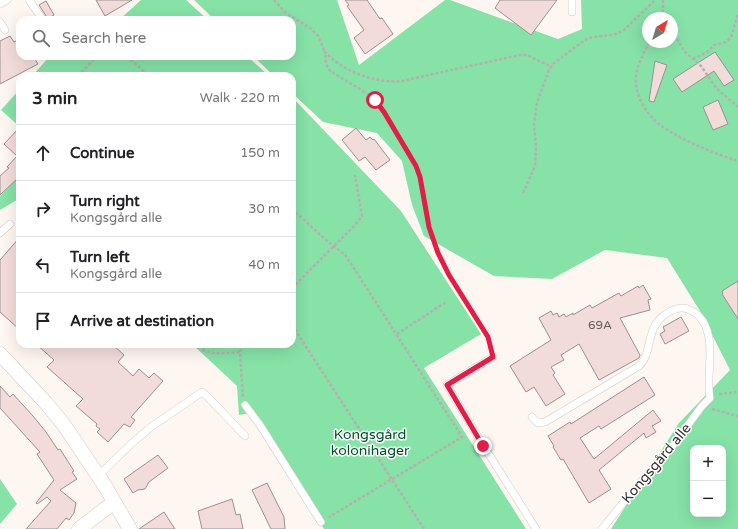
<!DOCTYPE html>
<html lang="en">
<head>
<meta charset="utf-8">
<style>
	body { margin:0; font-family:"Varela Round",sans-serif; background:#f6f6f6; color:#202124 }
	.controls { position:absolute; right:12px; bottom:12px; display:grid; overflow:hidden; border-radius:8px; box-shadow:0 4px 16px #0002 }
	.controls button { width:36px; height:36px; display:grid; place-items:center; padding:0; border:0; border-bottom:1px solid #e0e0e0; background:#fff; color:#202124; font:20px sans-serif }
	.compass { position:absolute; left:642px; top:12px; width:36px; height:36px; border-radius:50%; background:#fff; box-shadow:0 4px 16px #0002; rotate:38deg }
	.stop { position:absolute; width:12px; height:12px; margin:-9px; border:3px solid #e11d48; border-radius:50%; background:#fff }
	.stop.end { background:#e11d48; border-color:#fff; box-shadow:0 1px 4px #0008 }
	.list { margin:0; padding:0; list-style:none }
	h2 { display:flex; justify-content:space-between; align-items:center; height:52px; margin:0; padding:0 16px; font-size:17px }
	h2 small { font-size:13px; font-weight:400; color:#757577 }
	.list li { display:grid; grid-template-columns:26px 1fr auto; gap:12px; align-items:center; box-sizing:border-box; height:56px; padding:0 16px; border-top:1px solid #e0e0e0 }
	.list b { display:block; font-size:15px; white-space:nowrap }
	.list p { margin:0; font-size:13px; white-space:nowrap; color:#757577 }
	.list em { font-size:13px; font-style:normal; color:#757577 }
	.icon { flex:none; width:22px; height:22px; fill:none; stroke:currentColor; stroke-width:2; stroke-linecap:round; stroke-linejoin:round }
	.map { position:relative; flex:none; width:738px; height:529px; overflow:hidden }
	.search { position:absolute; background:#fff; box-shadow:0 4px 16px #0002; left:16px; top:16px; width:280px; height:44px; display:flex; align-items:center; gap:10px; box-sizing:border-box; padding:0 14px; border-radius:12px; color:#757577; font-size:15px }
	.panel { position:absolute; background:#fff; box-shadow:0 4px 16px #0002; left:16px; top:72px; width:280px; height:276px; border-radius:12px }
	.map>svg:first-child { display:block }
</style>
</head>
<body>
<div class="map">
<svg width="738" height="529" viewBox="0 0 738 529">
	<rect width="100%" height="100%" fill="#fdf6f1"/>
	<path fill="#86e2a7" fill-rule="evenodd" d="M 141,0 L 186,0 L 208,20 L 119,20 Z
		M 194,0 L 337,0 L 359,65 L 445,0 L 450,0 L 558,39 L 582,29 L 581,0 L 738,0 L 738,529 L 611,529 L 679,423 L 730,370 L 700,311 L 667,258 L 605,250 L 552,279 L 494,276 L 424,236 L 412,205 L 402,161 L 377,133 L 323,122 L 292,93 L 292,76 L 274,76 L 253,56 L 292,56 L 292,20 L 215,20 ZM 648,18 L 672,18 L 672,42 L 648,42 ZM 693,448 L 723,448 L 723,514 L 693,514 Z
		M 50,56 L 247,56 L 269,76 L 32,76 Z
		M 20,89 L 20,127 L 1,110 Z
		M 292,97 L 401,211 L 481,334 L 424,368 L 526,529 L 324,529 L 251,413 L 239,415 L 237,386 L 192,344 L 292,344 Z
		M 20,175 L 20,198 L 0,210 L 0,196 Z
		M 0,479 L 17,504 L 0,524 Z"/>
	<path fill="#f2dcd9" stroke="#9a9190" d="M 96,0 L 132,0 L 105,16 Z
		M 345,0 L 367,0 L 380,19 L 382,18 L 393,34 L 365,54 L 354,38 L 364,30 L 347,6 L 349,5 Z
		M 500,0 L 557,0 L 531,35 L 495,8 Z
		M 46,1 L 54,15 L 48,19 L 39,5 Z
		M 10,36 L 14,42 L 20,39 L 20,56 L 33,56 L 38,64 L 0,84 L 0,41 Z
		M 715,52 L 734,80 L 724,86 L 714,71 L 682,92 L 673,79 Z
		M 655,61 L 667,65 L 654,102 L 649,101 Z
		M 718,100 L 728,124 L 713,130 L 703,107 Z
		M 20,127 L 20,178 L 19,177 L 0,195 L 0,176 L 9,168 L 7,167 L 17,156 L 4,144 Z
		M 356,128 L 366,140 L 370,137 L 373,140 L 374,139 L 390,160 L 376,170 L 365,157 L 359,161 L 342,140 Z
		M 20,237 L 20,330 L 0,312 L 0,260 Z
		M 738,281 L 738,319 L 722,294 L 723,293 L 722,291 Z
		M 643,285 L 651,299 L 648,300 L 650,310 L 620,318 L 640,355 L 639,358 L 599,380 L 579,344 L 561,355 L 564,360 L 551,367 L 555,373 L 553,375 L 565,394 L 546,406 L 534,387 L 526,392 L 510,366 L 551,340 L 539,318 L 551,311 L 553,315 L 557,313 L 559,317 L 564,314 L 566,317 L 573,313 L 573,315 L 590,305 L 592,308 L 619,293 L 621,296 L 638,286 L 639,288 Z
		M 681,317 L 689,331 L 665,344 L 660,334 L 665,331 L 663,327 Z
		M 36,344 L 112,344 L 124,355 L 118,362 L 133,376 L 139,369 L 149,378 L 154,373 L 163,381 L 131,417 L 135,420 L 130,427 L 124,424 L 108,442 L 97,432 L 100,429 L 96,426 L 97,424 L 76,406 L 83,399 L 47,367 L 54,360 Z
		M 644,377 L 655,395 L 601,429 L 599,426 L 580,438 L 594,459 L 653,410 L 661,421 L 652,426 L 656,432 L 646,438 L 644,433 L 599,470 L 611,489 L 589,503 L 563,459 L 561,460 L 553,447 L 554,446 L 548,436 L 570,422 L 571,424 Z
		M 0,386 L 10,397 L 13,394 L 33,416 L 46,432 L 58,450 L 60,449 L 74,471 L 72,472 L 77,479 L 60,490 L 76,503 L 74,513 L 69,520 L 66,518 L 57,529 L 26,529 L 51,501 L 47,497 L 37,504 L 36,503 L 54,480 L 37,454 L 40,452 L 0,408 Z
		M 158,455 L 168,468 L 149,482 L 145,489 L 138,490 L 133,493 L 124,479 Z
		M 267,483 L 284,517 L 285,529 L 271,529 L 252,490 Z
		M 232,499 L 236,515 L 240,514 L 243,529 L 202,529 L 198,511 Z
		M 164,512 L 175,529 L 139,529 Z"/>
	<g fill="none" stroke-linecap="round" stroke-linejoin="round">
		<g stroke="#d1cac6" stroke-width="8">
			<path id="service" d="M 29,0 L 43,20
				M 572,0 L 572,12
				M 0,4 L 7,0
				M 0,22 L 5,30
				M 0,233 L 10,224
				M 493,357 L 447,385 L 483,445 L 536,529
				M 245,405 L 260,425 L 321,522
				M 532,417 L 538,423 L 545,422 L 639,366 C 651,355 647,337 656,324 C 662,315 674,307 684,308 C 689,309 694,312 698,315 C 719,336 705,372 710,398 L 702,406 L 671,448 L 627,498 L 602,529
				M 98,476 L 131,444 L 151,427 L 202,392 L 207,396 L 245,436"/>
		</g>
		<g stroke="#d1cac6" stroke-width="15">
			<path id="minor" d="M 0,354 L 46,403 L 64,425 L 105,486 L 130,529
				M 79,529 L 114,502"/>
		</g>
		<path stroke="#b6b0ad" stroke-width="2.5" stroke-dasharray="3 2" stroke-linecap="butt" d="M 274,0 L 286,13 L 310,28 L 318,36 L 325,52
			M 663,0 L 663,14 L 665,18
			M 672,30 L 684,51 L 701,66 L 717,89 L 738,107
			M 649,42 C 644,53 637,65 636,76 C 634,94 646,114 660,125 C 681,140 713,153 738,161
			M 127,56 L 149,76
			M 693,59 L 707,52 L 714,45 L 726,42 L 731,37 L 738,14
			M 78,76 L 97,56
			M 18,183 L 20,186
			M 523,193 L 535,166 L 536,147 L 534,124 L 537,103 L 549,70 L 553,64 L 585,40 L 592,37 L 613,35 L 623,31 L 655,0
			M 292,209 L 326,240 L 345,255 L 350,262 L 462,437 L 329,517
			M 292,288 L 355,225 L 362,216 L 355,175
			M 292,325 L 424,529
			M 397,334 L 446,302
			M 194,344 C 209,357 222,353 240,352
			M 241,344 L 240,352 L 243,398
			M 491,348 L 488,337 L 449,275 L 438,253 L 429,227 L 420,177 L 412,157 L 384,112 L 375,100 L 360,89 L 330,71 L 326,64 L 325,52 C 342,71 376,84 402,81 L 520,55 L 527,55 L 552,67
			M 719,394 L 738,392
			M 712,409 L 738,416"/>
		<use href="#service" stroke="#fff" stroke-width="7"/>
		<use href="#minor" stroke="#fff" stroke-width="14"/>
	</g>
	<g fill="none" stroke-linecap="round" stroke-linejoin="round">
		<path stroke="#e11d48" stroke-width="5" d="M 375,100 L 384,112 L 416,166 L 420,177 L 429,227 L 438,253 L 449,275 L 488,337 L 493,357 L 447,385 L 483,446"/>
	</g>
	<g text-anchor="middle" stroke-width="3" stroke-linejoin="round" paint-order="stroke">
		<g font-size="12" fill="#645c5b">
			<text x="600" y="329">69A</text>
		</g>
		<g font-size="14" fill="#014e2a" stroke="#fff">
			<text x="370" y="439">Kongsgård<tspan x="370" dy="16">kolonihager</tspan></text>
		</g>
		<g font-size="14" fill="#353231" stroke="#fff">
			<text transform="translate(656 463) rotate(-50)" y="5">Kongsgård alle</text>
		</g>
	</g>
</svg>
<div class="controls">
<button>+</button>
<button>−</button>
</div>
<svg class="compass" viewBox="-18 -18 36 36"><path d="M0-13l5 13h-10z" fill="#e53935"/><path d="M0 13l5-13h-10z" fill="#757577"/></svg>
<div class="stop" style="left:375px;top:100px"></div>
<div class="stop end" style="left:483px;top:446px"></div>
<div class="search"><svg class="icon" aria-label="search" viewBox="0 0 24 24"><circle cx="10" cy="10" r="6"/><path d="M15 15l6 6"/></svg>Search here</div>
<section class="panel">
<h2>3 min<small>Walk · 220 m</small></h2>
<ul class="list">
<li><svg class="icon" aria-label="ahead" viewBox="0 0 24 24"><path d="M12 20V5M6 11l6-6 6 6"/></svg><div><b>Continue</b></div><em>150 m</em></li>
<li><svg class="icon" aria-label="right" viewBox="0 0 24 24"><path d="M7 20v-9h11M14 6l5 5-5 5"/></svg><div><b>Turn right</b><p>Kongsgård alle</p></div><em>30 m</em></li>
<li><svg class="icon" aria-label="left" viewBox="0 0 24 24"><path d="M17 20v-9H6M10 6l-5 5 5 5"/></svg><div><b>Turn left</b><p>Kongsgård alle</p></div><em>40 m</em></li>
<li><svg class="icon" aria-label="arrive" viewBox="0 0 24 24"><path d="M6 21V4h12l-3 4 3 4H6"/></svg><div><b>Arrive at destination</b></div></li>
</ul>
</section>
</div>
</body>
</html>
